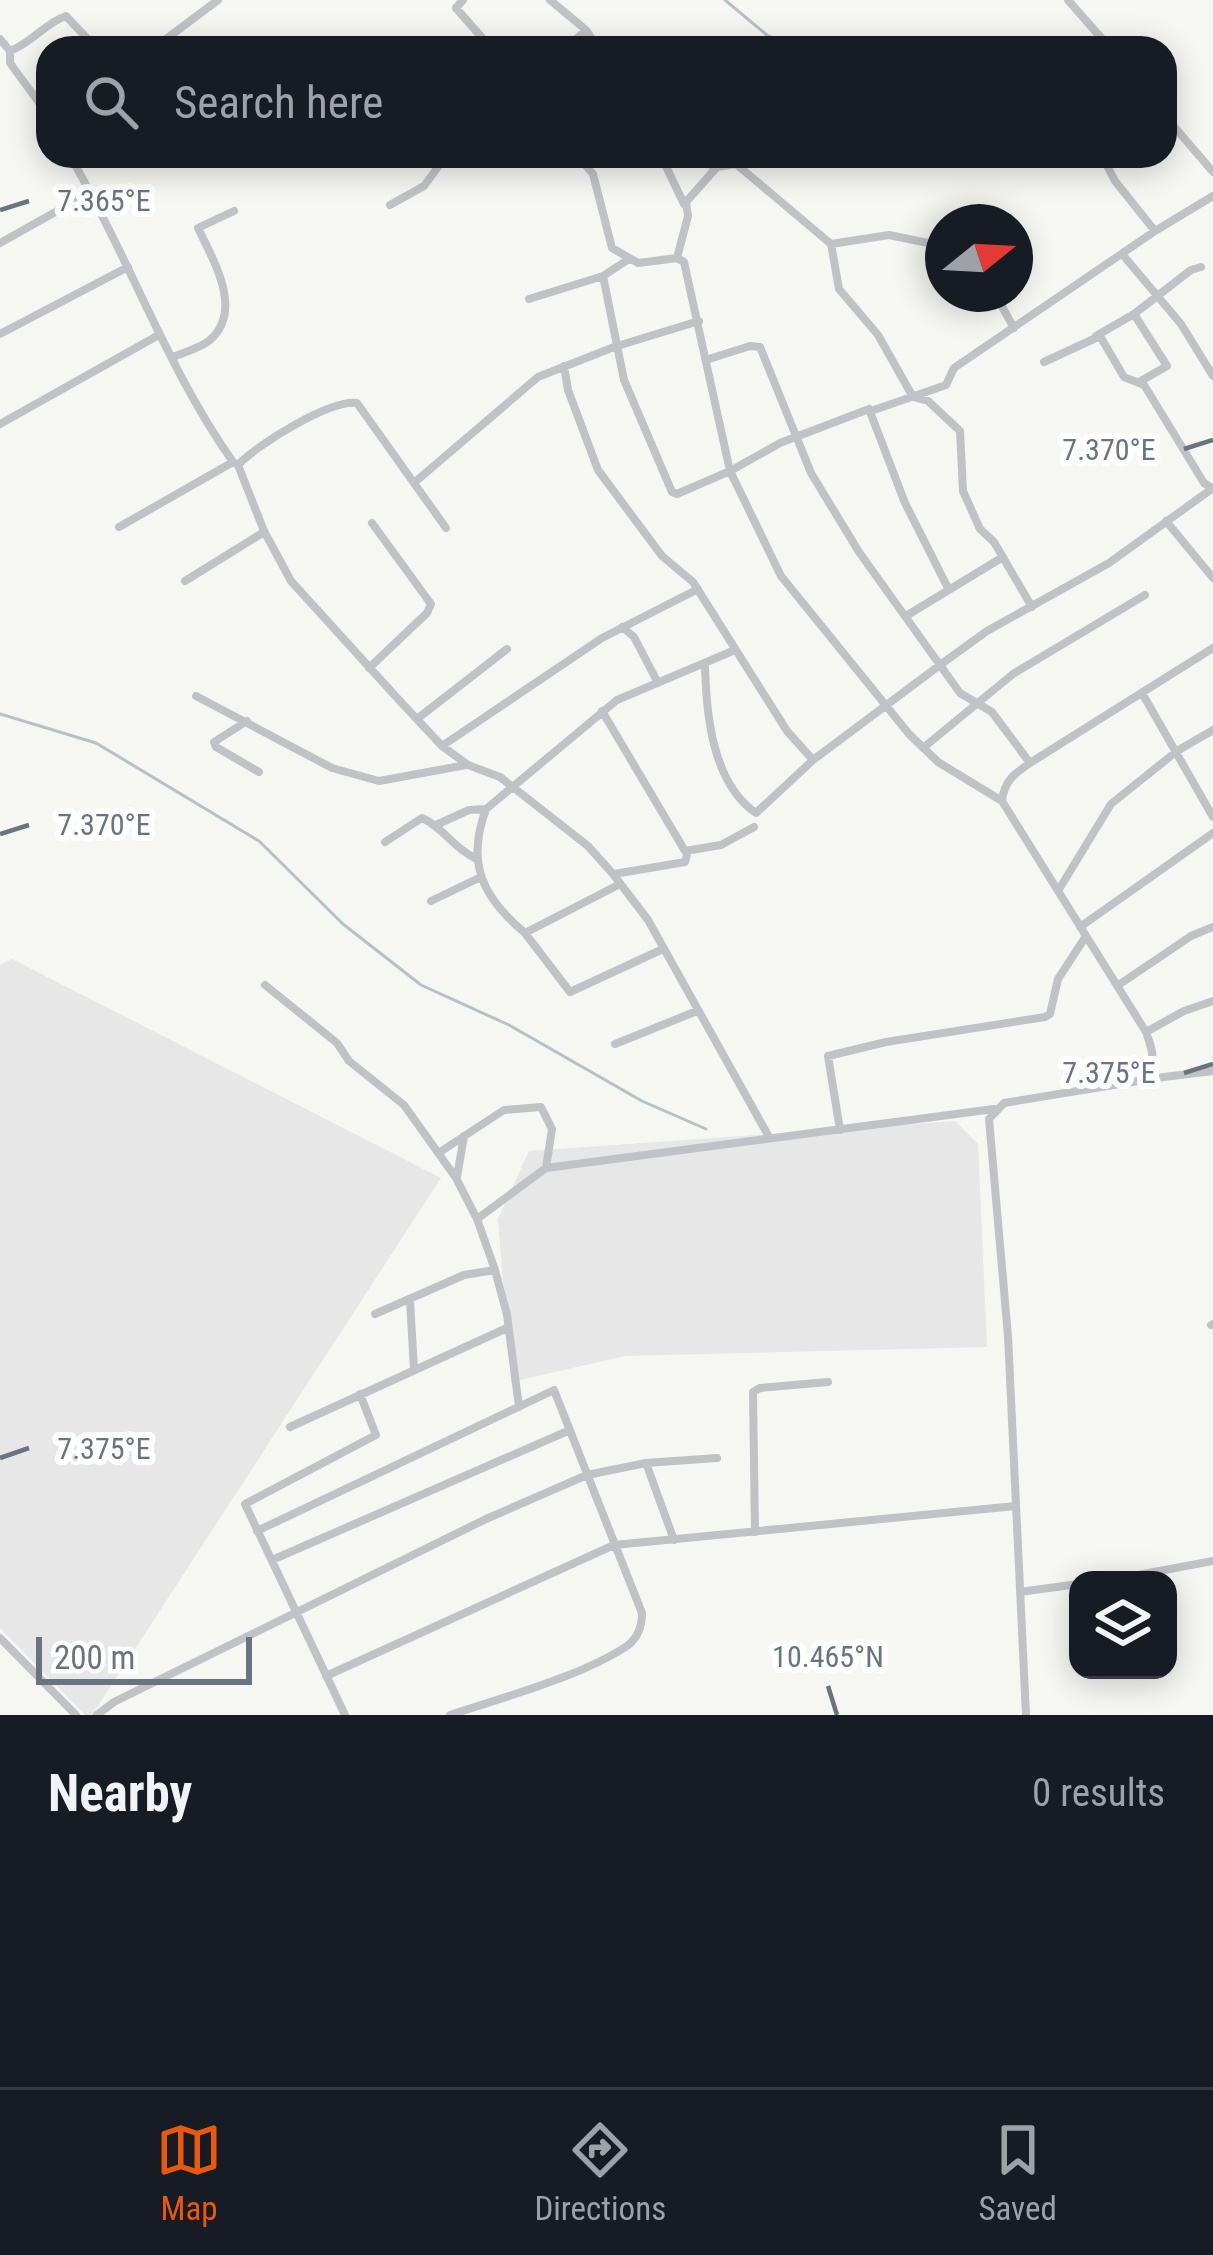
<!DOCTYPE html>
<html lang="en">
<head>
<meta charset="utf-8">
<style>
	body { margin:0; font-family:"Roboto Condensed",sans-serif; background:#20242c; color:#f1f3f6 }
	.controls { position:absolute; right:36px; bottom:36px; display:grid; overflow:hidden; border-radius:24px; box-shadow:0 6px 30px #0003 }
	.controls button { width:108px; height:108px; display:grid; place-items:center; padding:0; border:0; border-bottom:3px solid #363941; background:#171b24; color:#f1f3f6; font:60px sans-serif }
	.compass { position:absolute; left:925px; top:204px; width:108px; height:108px; border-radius:50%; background:#171b24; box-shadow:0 6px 30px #0003; rotate:72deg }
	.scale { position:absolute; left:36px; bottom:30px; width:216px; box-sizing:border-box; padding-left:12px; border:6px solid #697480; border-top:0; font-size:33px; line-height:42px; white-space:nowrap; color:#697480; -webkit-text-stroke:9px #fff; paint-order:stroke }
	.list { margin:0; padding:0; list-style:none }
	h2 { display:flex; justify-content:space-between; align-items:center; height:156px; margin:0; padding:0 48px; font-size:51px }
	h2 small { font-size:39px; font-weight:400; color:#9ea1a6 }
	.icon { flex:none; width:66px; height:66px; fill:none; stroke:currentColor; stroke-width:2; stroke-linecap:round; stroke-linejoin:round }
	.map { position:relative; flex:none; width:1213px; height:1715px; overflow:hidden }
	.search { position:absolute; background:#171b24; box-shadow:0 6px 30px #0003; left:36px; right:36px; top:36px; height:132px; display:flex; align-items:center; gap:30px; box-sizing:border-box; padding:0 42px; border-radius:36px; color:#9ea1a6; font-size:45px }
	.sheet { height:372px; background:#171b24 }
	nav { display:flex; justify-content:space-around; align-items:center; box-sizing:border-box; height:168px; border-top:3px solid #363941; background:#171b24; font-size:33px; color:#9ea1a6 }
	nav a { display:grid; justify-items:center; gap:6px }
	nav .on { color:#ea580c }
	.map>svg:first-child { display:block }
</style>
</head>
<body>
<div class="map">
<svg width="1213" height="1715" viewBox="0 0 1213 1715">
	<rect width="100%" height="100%" fill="#f6f6f3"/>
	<path fill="#e6e7e6" d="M 12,959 L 441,1178 L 92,1715 L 85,1715 L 0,1628 L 0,965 Z
		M 955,1121 L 978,1144 L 987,1347 L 625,1356 L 511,1382 L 498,1219 L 529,1151 Z"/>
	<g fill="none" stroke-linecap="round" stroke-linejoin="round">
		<path stroke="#b7c0c5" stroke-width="3" d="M 725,0 L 768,36 L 803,48
			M 0,714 L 96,743 L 259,841 L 343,924 L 421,985 L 509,1025 L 642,1101 L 706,1129"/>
		<path stroke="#c0c2c6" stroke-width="8" d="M 463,0 L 456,8 L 491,48
			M 550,0 L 586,30 L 598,48
			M 1068,0 L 1110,48
			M 0,39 L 10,51 L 10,63 L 48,115
			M 154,48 L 218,0
			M 567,48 L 586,30
			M 10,51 C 32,43 45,23 66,16 L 96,48
			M 1165,116 L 1213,172
			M 70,156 C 129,257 166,367 233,462
			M 578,156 L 593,174 L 612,248 L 638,263 L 677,258 L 684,262 L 730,471 L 781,576 L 909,734 L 938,762 L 1002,801
			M 661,156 L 684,204
			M 683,156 L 717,167 L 736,164 L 831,244 L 889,235 L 943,246
			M 1102,156 L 1115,181 L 1155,231
			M 390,205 L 424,186 L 446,156
			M 0,243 L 91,192
			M 831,244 L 839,289 L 878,335 L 913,397 L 928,401 L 960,431 L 963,491 L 980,529 L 994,542 L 1032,607
			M 1122,254 L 1181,324 L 1213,376
			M 677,258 L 688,216 L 686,202 L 717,167
			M 603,276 L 624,380 L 672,492 L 677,494 L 730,471 L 780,443 L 869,409 L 905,503 L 949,590
			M 995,294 L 1014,328
			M 529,299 L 603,276 L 629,259
			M 1134,314 L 1167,366 L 1139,382
			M 0,334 L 128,267
			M 1096,336 L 1134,314 L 1191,270 L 1201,267
			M 173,357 C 184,352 201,348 210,340 C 244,310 213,260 198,228 L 234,211
			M 709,359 L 750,346 L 760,347 L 811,473 L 859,552 L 960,693 L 992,712 L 1030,763
			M 1044,362 L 1100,336 L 1124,377 L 1144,385 L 1149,393 L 1204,483 L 1212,488
			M 564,366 L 568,390 L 598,470 L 662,556 L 693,582 L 787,731 L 813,760
			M 871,411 L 946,385 L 954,368 L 1155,231 L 1213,196
			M 0,424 L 157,336
			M 415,482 L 538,377 L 614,347 L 699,321
			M 1166,521 L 1213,578
			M 119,527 L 233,462 L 236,464
			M 446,528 L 357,403 C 329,400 258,444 238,465 L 264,531 L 291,581 L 399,700 L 442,746 L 468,765 L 500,777 L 588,846 L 613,874 L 648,920 L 769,1137
			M 185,581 L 264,532
			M 906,616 L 1003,557
			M 622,627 L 634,637 L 658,683
			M 705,664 C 706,713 712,783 756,813 L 813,760 L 940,665 L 987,631 L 1109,563 L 1213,488
			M 369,668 L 427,613 L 431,604 L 372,523
			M 1142,693 L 1213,817
			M 196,696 L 332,768 L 379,781 L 466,765
			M 602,711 L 685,851 L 721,845 L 754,827
			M 417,719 L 507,649
			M 247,721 L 214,742 L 216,747 L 259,772
			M 442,746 L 602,638 L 698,589
			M 923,748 L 1013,674 L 1145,595
			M 436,825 L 469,810 L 486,809
			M 385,842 L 422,818 C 443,827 453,848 475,858
			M 614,874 L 685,862 L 688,851
			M 620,884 L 525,933 C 482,897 466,863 486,809 L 617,700 L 735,650
			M 1058,891 L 1111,804 L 1177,751 L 1213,730
			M 431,901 L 481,877
			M 1080,927 L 1213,833
			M 525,933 L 570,992 L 663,949
			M 265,985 L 337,1043 L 349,1061 L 404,1105 L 456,1178 L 477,1219 L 495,1270
			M 1117,986 L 1191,936 L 1213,927
			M 1146,1032 L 1184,1011 L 1213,1001
			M 615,1044 L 697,1011
			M 1140,1080 L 1213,1071
			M 840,1130 L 828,1056 L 886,1042 L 1045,1017 L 1050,1014 L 1058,979 L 1086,936
			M 440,1152 L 504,1110 L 541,1107 L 552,1129 L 546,1168
			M 457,1177 L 464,1136
			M 477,1219 L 546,1168 L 994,1109
			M 410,1300 L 414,1369
			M 375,1314 L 464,1275 L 495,1270 L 507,1315 L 519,1407
			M 1211,1325 L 1213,1324
			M 290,1427 L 507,1328
			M 646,1463 L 674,1540
			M 257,1531 L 554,1390 L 642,1613 C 642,1626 638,1638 627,1646 C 580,1677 504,1697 450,1715
			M 755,1532 L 753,1392 L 760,1388 L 828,1382
			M 272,1560 L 570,1430
			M 1111,1580 L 1213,1561
			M 1020,1592 L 1078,1584
			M 0,1638 L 76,1715
			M 326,1676 L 614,1545 L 1016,1506
			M 97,1715 L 114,1702 L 486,1519 L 587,1475 L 646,1463 L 717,1458
			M 345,1715 L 245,1504 L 376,1435 L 360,1394
			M 1026,1715 L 1008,1336 L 989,1119 L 1004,1103 L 1138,1081 C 1158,1065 1154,1054 1146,1032 L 1002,801 C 1004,781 1014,774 1030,763 L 1213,648"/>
	</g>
	<path fill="none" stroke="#697480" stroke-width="4.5" d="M 0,210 L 29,201M 1184,449 L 1213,440M 0,834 L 29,825M 1184,1073 L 1213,1064M 0,1458 L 29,1448M 828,1686 L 837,1715"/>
	<g font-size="30" text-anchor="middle" fill="#697480" stroke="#fff" stroke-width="12" stroke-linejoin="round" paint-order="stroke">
		<text x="104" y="211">7.365°E</text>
		<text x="1109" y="460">7.370°E</text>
		<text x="104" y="835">7.370°E</text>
		<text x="1109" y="1083">7.375°E</text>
		<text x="104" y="1459">7.375°E</text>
		<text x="828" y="1667">10.465°N</text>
	</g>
</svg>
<div class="controls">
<button><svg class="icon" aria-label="layers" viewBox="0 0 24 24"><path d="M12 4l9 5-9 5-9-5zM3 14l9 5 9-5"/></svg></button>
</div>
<svg class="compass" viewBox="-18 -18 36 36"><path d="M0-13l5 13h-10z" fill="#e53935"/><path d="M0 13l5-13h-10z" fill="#9ea1a6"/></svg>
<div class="scale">200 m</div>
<div class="search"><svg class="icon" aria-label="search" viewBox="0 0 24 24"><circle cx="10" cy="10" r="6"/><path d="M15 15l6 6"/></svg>Search here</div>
</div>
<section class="sheet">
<h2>Nearby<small>0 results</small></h2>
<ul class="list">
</ul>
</section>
<nav>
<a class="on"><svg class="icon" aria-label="map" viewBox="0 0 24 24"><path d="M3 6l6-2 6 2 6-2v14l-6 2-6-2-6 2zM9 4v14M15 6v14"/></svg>Map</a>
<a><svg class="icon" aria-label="directions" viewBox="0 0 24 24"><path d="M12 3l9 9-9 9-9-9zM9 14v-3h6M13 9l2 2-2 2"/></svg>Directions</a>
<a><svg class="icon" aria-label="saved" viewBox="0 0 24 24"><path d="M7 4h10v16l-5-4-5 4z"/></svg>Saved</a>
</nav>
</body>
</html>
